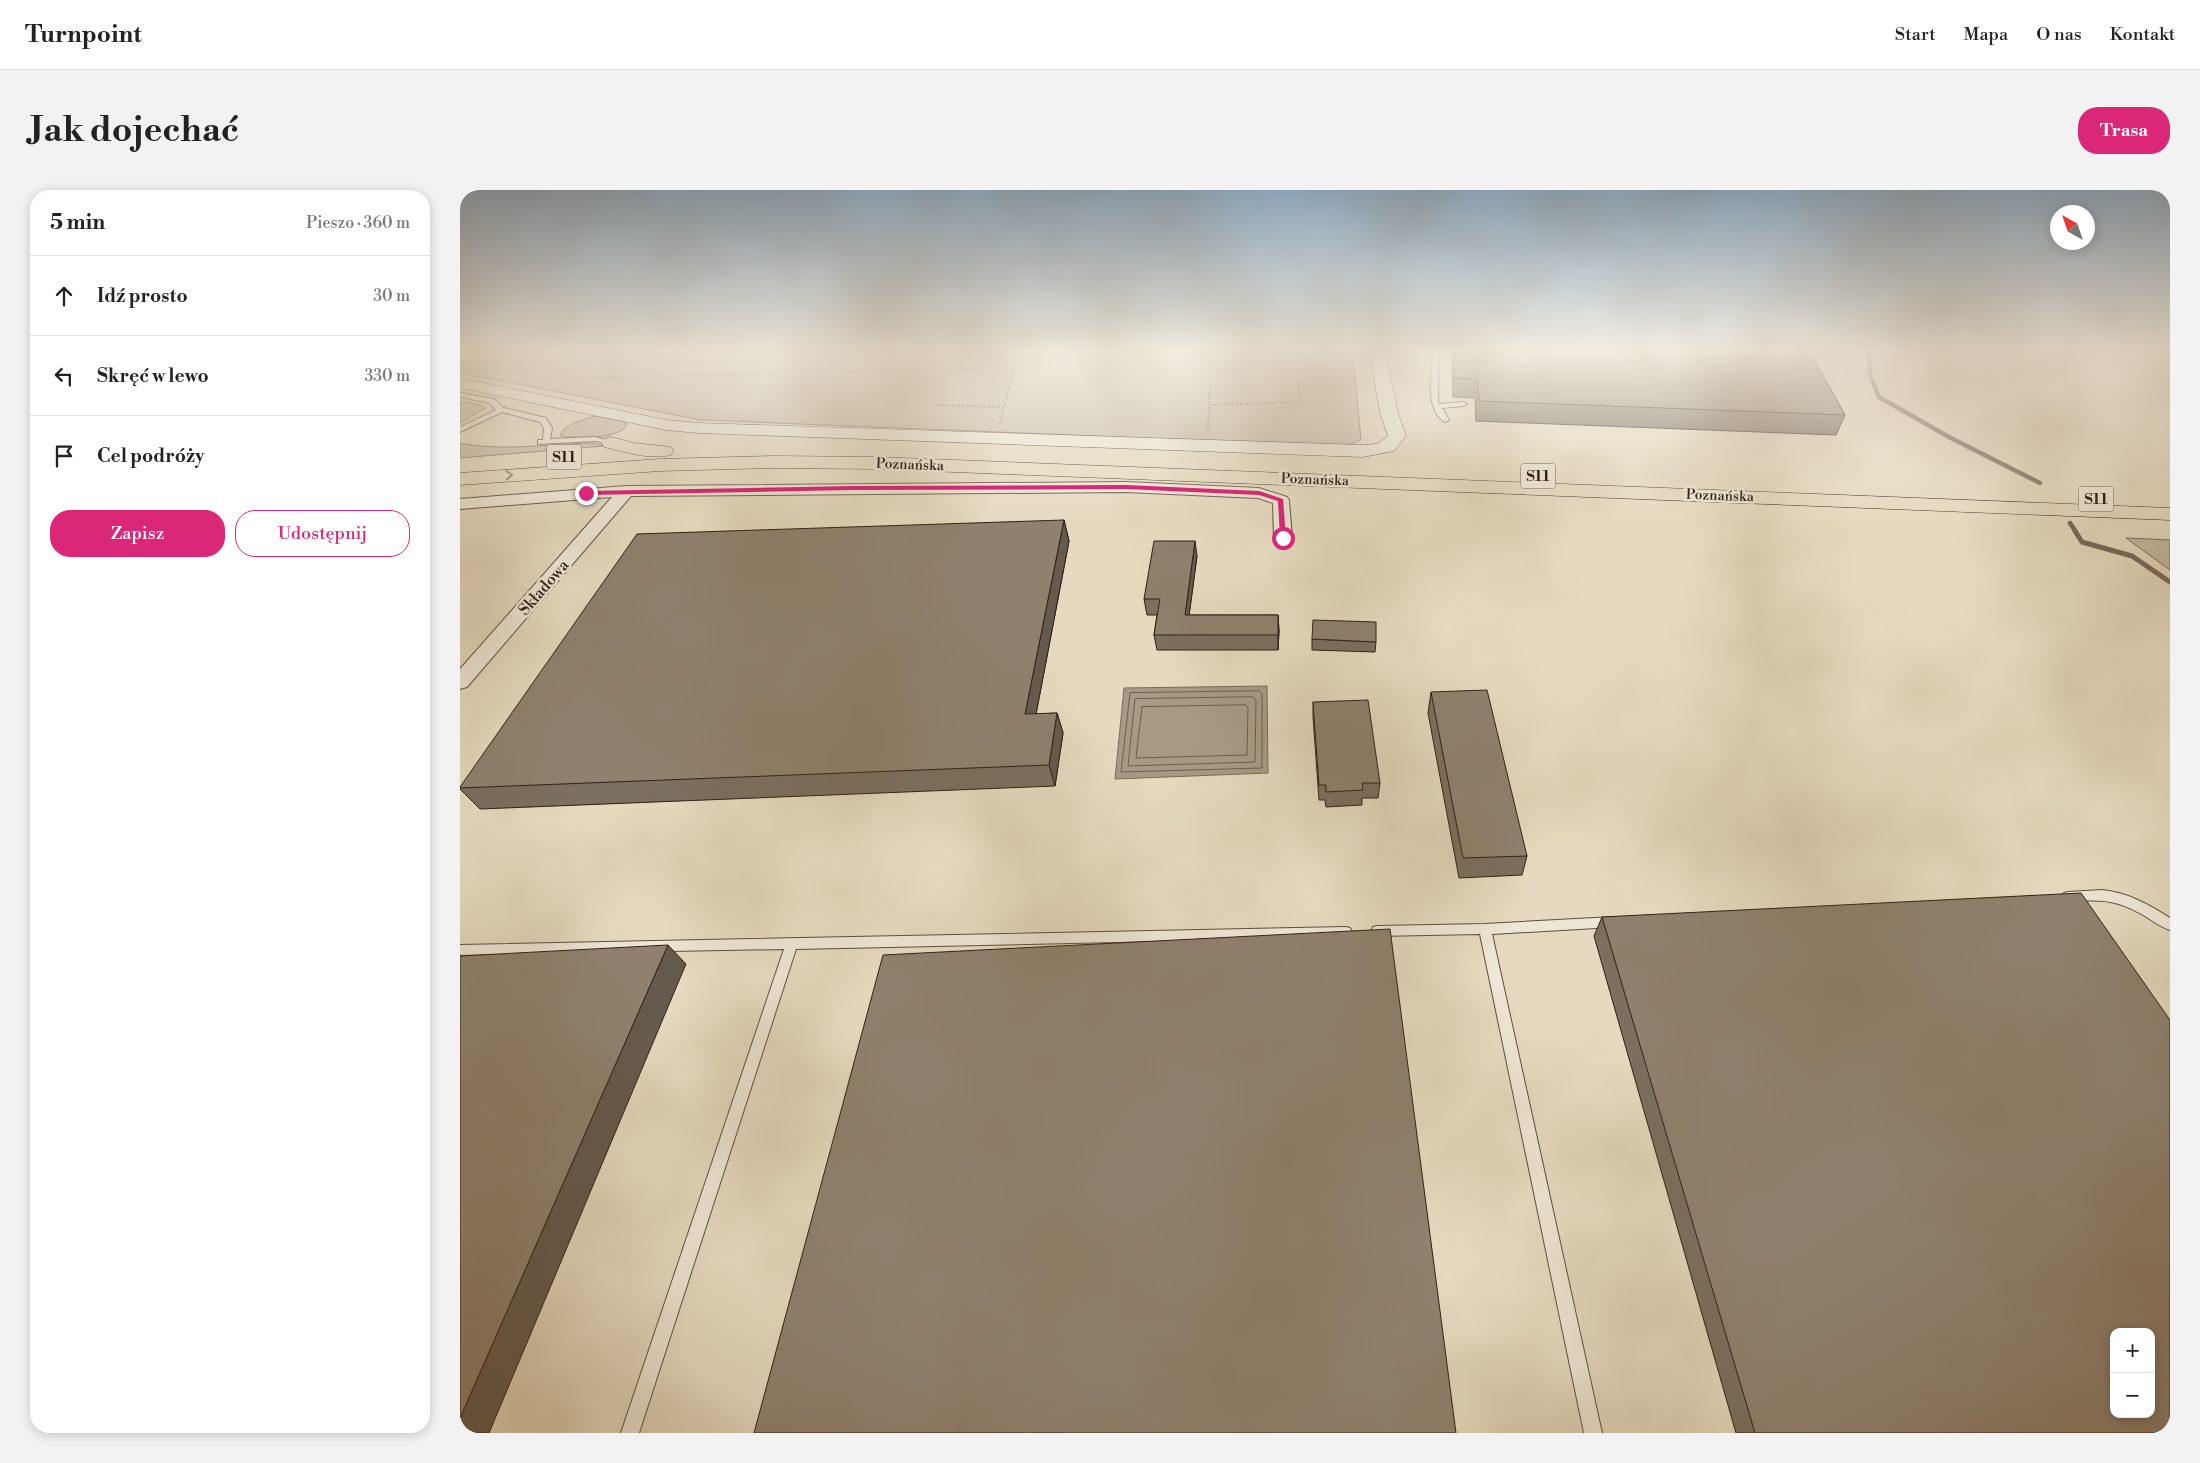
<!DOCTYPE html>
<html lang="pl">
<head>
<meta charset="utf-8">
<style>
	body { margin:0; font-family:"Libre Bodoni",serif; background:#f2f2f2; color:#222 }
	.controls { position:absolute; right:15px; bottom:15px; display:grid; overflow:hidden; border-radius:10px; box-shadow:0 2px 12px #0003 }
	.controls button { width:45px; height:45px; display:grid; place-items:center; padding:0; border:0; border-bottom:1px solid #e0e0e0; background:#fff; color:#222; font:25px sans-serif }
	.compass { position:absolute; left:1590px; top:15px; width:45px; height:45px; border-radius:50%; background:#fff; box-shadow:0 2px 12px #0003; rotate:320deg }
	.stop { position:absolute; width:15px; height:15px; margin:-11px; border:4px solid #db2777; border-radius:50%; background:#fff }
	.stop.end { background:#db2777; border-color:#fff; box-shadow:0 1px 5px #0008 }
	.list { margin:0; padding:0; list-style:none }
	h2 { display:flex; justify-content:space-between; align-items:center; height:65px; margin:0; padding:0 20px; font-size:21px }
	h2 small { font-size:16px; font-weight:400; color:#767676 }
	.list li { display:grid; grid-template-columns:32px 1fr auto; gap:15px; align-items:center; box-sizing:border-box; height:80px; padding:0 20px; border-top:1px solid #e0e0e0 }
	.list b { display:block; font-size:19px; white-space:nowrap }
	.list em { font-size:16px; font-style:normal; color:#767676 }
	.actions { display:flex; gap:10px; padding:15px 20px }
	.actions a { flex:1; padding:11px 0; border:1px solid #db2777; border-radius:20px; text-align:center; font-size:18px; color:#db2777 }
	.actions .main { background:#db2777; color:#fff }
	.icon { flex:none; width:28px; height:28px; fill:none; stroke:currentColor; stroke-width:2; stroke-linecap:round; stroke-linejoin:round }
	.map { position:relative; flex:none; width:1710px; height:1243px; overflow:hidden; border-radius:20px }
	header { display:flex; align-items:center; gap:30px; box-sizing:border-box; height:70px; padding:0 25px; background:#fff; border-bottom:1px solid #e0e0e0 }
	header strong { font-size:24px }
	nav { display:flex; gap:28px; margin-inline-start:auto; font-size:18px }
	.intro { display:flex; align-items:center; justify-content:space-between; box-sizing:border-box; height:120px; padding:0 30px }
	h1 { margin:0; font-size:35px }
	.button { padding:12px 22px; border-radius:20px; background:#db2777; color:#fff; font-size:18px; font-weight:700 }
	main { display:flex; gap:30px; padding:0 30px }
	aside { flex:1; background:#fff; border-radius:20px; box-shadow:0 2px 12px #0003 }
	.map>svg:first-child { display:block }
</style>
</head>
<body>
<header>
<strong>Turnpoint</strong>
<nav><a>Start</a><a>Mapa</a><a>O nas</a><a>Kontakt</a></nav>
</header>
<div class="intro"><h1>Jak dojechać</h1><a class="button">Trasa</a></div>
<main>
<aside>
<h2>5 min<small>Pieszo · 360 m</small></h2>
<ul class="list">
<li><svg class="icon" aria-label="ahead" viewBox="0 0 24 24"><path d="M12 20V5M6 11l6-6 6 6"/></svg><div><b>Idź prosto</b></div><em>30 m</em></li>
<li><svg class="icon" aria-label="left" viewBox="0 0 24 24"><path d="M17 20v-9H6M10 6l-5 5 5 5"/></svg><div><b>Skręć w lewo</b></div><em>330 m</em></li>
<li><svg class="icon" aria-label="arrive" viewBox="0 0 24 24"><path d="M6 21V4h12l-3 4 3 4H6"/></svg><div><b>Cel podróży</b></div></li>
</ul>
<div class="actions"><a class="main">Zapisz</a><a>Udostępnij</a></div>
</aside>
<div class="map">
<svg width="1710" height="1243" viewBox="0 0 1710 1243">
	<rect width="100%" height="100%" fill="#e5dabf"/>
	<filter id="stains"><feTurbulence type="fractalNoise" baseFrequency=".004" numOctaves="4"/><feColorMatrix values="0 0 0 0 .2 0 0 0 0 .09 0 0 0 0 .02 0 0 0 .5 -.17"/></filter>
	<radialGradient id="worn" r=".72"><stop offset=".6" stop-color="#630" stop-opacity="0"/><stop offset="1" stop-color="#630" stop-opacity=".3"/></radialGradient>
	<path fill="#c6baa2" stroke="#7c6d5c" d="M 0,159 L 892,159 L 901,250 L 885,256 L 241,230 L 0,183 Z
		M 8,212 L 23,216 L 25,218 L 0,233 L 0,213 Z
		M 134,226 L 163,231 L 166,233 L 166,237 C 151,250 124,247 105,247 L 100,245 C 104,234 123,230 134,226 Z
		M 0,253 C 34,260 66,256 101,255 C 114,254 131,251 143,256 L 0,268 Z
		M 1666,348 L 1710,350 L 1710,380 Z"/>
	<path fill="#a89b86" stroke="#786a59" d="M 807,496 L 808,583 L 655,589 L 664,498 Z"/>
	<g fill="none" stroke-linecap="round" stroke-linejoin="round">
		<path stroke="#6c5e4e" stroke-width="1" d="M 799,501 L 802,504 L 802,578 L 661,582 L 670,503 Z
			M 793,507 L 796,510 L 795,572 L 668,576 L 675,509 Z
			M 786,515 L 788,517 L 787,565 L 676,568 L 682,517 Z"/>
		<path stroke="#786a59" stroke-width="4.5" d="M 1409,159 L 1410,185 L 1419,207 L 1489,247 L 1580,293
			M 1610,333 L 1616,342"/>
		<path stroke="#786a59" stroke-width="5" d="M 1615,341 L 1622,352 L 1672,366 L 1710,392"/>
		<g stroke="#5e4e40" stroke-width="2">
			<path id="lane" d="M 973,159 L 979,159 L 978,211 L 979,214 L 1003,212 L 1007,214 L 1003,216 L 982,218 L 989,230 L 985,232 C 964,221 972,179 973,159 Z
				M 0,203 L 34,209 L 44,218 L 86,228 L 92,238 L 90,249 L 136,247 L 155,253 L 151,255 L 136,251 L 78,254 L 78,250 L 83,250 L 84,238 L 80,232 L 42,222 L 0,242 L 0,237 L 36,220 L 29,213 L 0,207 Z
				M 1642,700 C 1667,702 1690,715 1710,728 L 1710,740 C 1700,737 1692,730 1683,725 C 1655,709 1639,709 1608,712 L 1604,711 L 1602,707 L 1604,703 L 1608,702 Z
				M 1153,727 L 1157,728 L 1159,732 L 1157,736 L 1153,737 L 1032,744 L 1142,1243 L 1124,1243 L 1020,744 L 917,746 L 913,745 L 911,741 L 913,737 L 917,736 L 1025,734 Z
				M 886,737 L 890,738 L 892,742 L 890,746 L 886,747 L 336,759 L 179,1243 L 161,1243 L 324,759 L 0,765 L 0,755 Z"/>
		</g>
		<g stroke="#5e4e40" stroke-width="2">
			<path id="street" d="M 666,292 L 799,298 L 827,307 L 829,310 L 832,348 L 829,352 L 817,352 L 814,348 L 813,313 L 798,308 L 666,302 L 171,306 L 7,497 L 0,499 L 0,479 L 152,307 L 0,319 L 0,309 L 166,296 Z"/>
		</g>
		<g stroke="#312016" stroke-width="1">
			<path id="secondary" d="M 909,159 L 925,159 L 938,223 L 946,246 L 934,261 L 903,267 L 238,243 L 206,240 L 0,198 L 0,188 L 206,230 L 238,233 L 903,255 L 917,254 L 928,246 L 920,223 Z"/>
		</g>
		<g stroke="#312016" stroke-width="1">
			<path id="highway" d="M 151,247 L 174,253 L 211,257 L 213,261 L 211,265 C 189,270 165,262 144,257 L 142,253 L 144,249 Z
				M 312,266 L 418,267 L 1710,318 L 1710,330 L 418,279 L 312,278 L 200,281 L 0,295 L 0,283 L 200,269 Z"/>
		</g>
		<path stroke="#312016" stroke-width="2" stroke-dasharray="0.5 2" stroke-linecap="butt" d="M 0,179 L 17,159
			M 148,187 L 172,159
			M 118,188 L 554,178
			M 477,215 L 544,217
			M 750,215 L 839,212 L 837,159
			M 540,234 L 554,178 L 561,159
			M 748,240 L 752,159"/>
		<use href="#lane" fill="#eee7d5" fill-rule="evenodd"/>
		<use href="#street" fill="#eee7d5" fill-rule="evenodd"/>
		<use href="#secondary" fill="#eee7d5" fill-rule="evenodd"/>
		<use href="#highway" fill="#e5dabf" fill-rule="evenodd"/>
	</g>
	<path fill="#7b6f5f" stroke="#312016" d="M 992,159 L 1348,159 L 1385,225 L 1376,245 L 1016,231 L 1015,208 L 993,207 Z
		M 604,330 L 609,351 L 576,524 L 597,523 L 603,543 L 595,596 L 20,619 L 0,599 L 0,597 Z
		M 737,366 L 729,425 L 818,425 L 819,441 L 818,460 L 697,460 L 694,445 L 697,425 L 687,425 L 684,409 Z
		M 852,449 L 916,452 L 915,462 L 852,460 Z
		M 971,502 L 1067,666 L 1062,685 L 999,688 L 968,523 Z
		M 853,512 L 920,593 L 918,608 L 902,608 L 902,615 L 866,617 L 865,610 L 859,610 L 853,527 Z
		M 1142,727 L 1710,1243 L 1276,1243 L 1134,746 Z"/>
	<path fill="#645a4d" stroke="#312016" d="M 604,330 L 609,351 L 572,545 L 565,524 Z
		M 735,351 L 737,366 L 727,441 L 725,425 Z
		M 818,425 L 819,441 L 818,460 Z
		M 597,523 L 603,543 L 595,596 L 589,575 Z
		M 208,755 L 226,774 L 29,1243 L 0,1243 L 0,1228 Z"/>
	<path fill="#8f816e" stroke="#312016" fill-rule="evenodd" d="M 994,159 L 1348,159 L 1385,225 L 1019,211 L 1017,189 L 995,188 Z
		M 604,330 L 565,524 L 597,523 L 589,575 L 0,598 L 0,597 L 177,344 Z
		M 694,351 L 735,351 L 725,425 L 818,425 L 818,445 L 694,445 L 700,409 L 684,409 Z
		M 853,430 L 916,432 L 916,452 L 852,449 Z
		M 1027,500 L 1067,666 L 1003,668 L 971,502 Z
		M 908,510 L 920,593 L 902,593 L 903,600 L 866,602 L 866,595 L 859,595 L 853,512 Z
		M 1621,703 L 1710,830 L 1710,1243 L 1295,1243 L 1142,727 ZM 1654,1142 L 1691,1142 L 1691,1224 L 1654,1224 Z
		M 930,739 L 996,1243 L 294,1243 L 423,765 Z
		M 208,755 L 0,1228 L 0,766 Z"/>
	<defs><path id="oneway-chevron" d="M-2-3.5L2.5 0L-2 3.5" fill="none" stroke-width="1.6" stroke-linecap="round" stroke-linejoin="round" transform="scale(1.25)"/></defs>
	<use stroke="#8b7d6a" href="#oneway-chevron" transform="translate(49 285) rotate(-4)"/>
	<linearGradient id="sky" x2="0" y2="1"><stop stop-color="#8eaac1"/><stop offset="0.48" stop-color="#f3eee2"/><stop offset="1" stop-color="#f3eee2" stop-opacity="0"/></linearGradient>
	<rect width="1710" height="333" fill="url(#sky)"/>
	<path fill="#db2777" d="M 666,295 L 799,301 L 823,309 L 826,348 L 823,349 L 820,348 L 818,311 L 799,305 L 666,299 L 393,300 L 126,305 L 123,303 L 126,301 L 393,296 Z"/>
	<g text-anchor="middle" stroke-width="5" stroke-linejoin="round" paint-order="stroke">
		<g font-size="14" fill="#312016" stroke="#eee7d5">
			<text transform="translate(450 274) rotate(2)" y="5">Poznańska</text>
			<text transform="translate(855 289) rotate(2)" y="5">Poznańska</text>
			<text transform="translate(1260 305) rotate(2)" y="5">Poznańska</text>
		</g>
		<g fill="#eee7d5" stroke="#6a5c4f" stroke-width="1">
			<rect x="86.5" y="254.5" width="35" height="25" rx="4"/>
			<rect x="1060.5" y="273.5" width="35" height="25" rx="4"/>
			<rect x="1618.5" y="296.5" width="35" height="25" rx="4"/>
		</g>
		<g font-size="15" font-weight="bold" fill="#312016">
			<text x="104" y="272">S11</text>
			<text x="1078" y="291">S11</text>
			<text x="1636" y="314">S11</text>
		</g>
		<g font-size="16" fill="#312016" stroke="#eee7d5">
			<text transform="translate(83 397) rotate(-49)" y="6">Składowa</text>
		</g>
	</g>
	<rect width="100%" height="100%" filter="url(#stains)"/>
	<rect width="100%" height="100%" fill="url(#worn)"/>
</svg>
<div class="controls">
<button>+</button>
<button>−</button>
</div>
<svg class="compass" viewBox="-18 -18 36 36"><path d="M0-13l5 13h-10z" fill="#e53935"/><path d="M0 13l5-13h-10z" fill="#767676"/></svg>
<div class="stop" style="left:823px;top:348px"></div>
<div class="stop end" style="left:126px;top:303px"></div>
</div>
</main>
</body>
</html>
